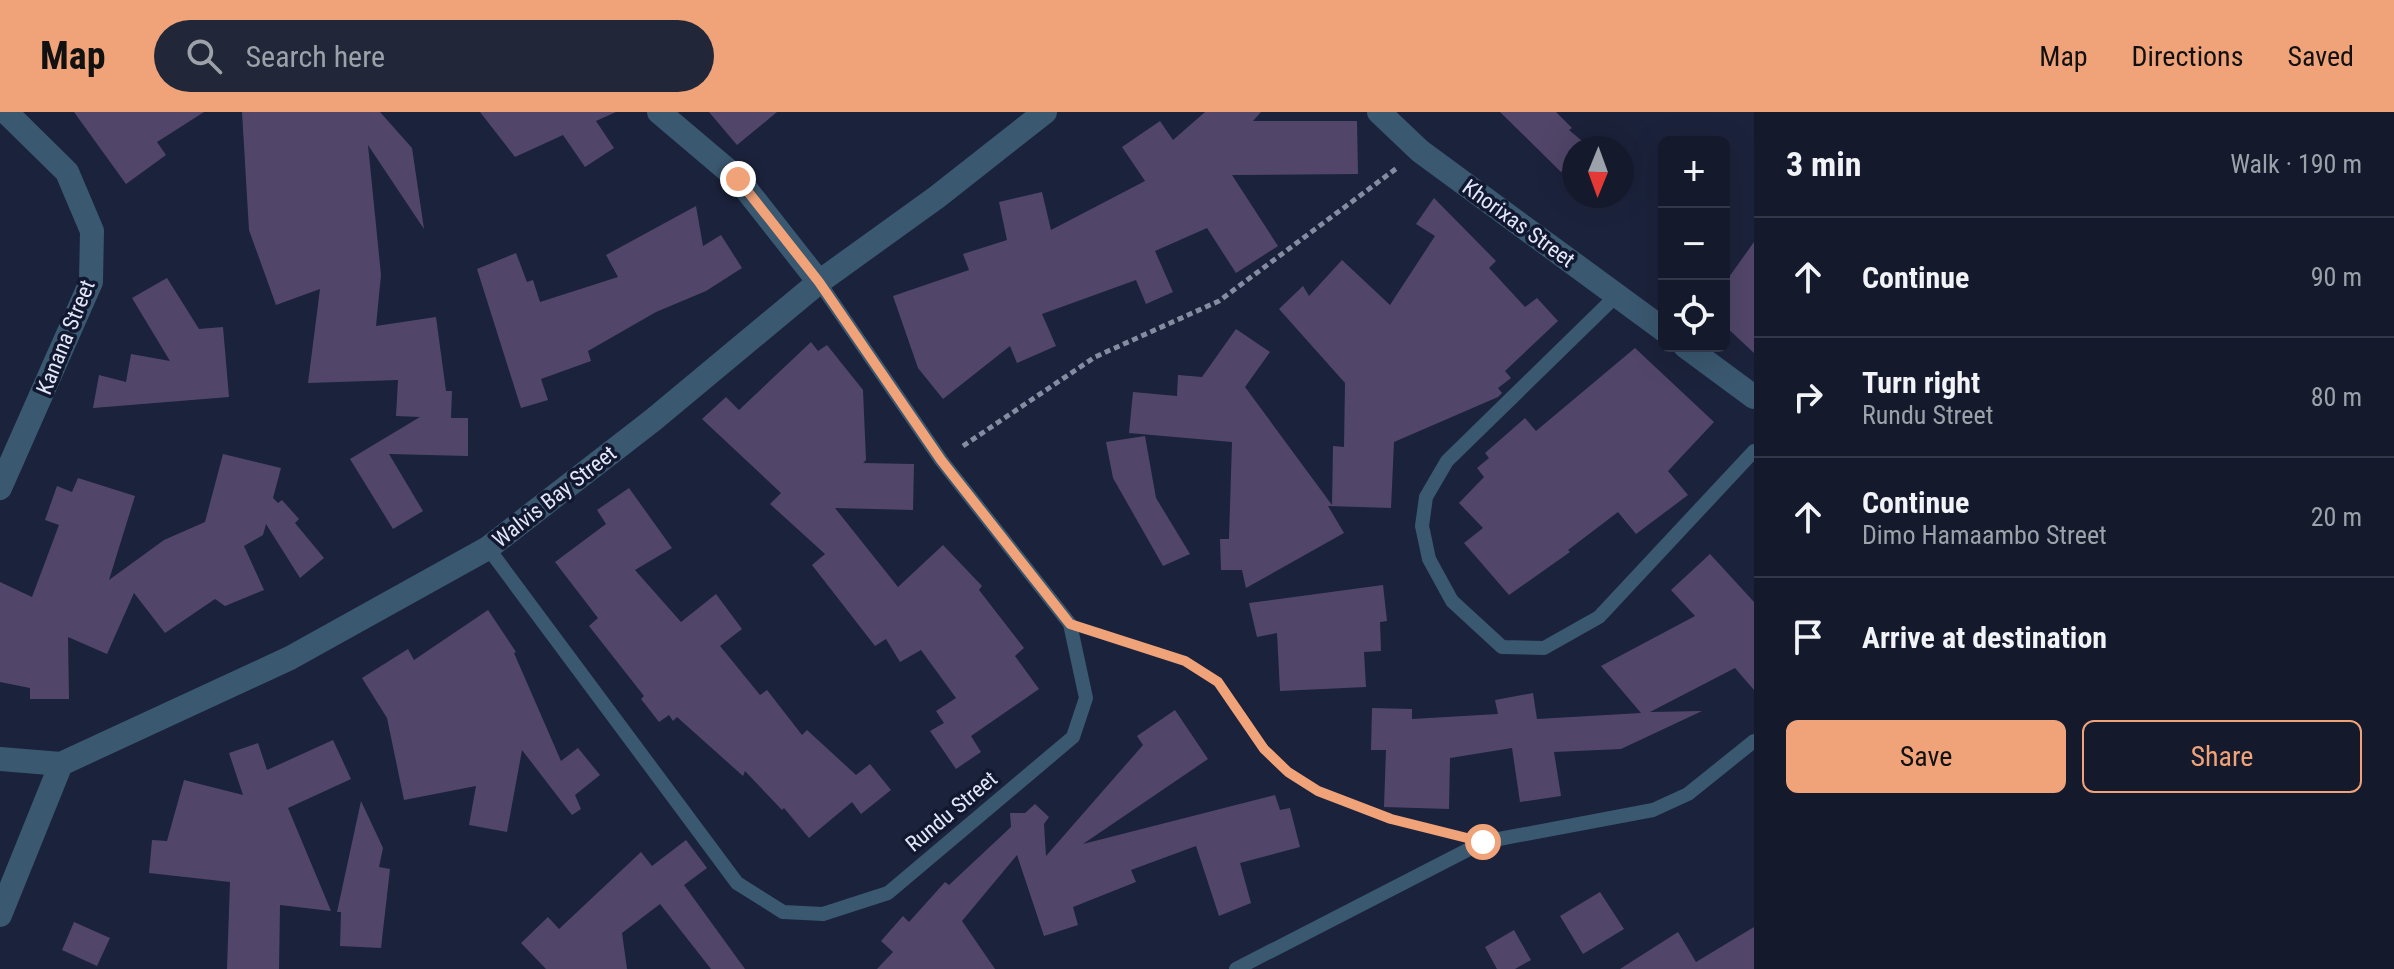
<!DOCTYPE html>
<html lang="en">
<head>
<meta charset="utf-8">
<style>
	body { margin:0; font-family:"Roboto Condensed",sans-serif; background:#212738; color:#f1f3f6 }
	.controls { position:absolute; right:24px; top:24px; display:grid; overflow:hidden; border-radius:12px; box-shadow:0 8px 32px #0002 }
	.controls button { width:72px; height:72px; display:grid; place-items:center; padding:0; border:0; border-bottom:2px solid #333848; background:#141a2c; color:#f1f3f6; font:40px sans-serif }
	.compass { position:absolute; left:1562px; top:24px; width:72px; height:72px; border-radius:50%; background:#141a2c; box-shadow:0 8px 32px #0002; rotate:181deg }
	.stop { position:absolute; width:24px; height:24px; margin:-18px; border:6px solid #f0a279; border-radius:50%; background:#fff }
	.stop.end { background:#f0a279; border-color:#fff; box-shadow:0 2px 8px #0008 }
	.list { margin:0; padding:0; list-style:none }
	h2 { display:flex; justify-content:space-between; align-items:center; height:104px; margin:0; padding:0 32px; font-size:34px }
	h2 small { font-size:26px; font-weight:400; color:#9da1a9 }
	.list li { display:grid; grid-template-columns:52px 1fr auto; gap:24px; align-items:center; box-sizing:border-box; height:120px; padding:0 32px; border-top:2px solid #333848 }
	.list b { display:block; font-size:30px; white-space:nowrap }
	.list p { margin:0; font-size:26px; white-space:nowrap; color:#9da1a9 }
	.list em { font-size:26px; font-style:normal; color:#9da1a9 }
	.actions { display:flex; gap:16px; padding:24px 32px }
	.actions a { flex:1; padding:18px 0; border:2px solid #f0a279; border-radius:12px; text-align:center; font-size:28px; color:#f0a279 }
	.actions .main { background:#f0a279; color:#111 }
	.icon { flex:none; width:44px; height:44px; fill:none; stroke:currentColor; stroke-width:2; stroke-linecap:round; stroke-linejoin:round }
	.map { position:relative; flex:none; width:1754px; height:857px; overflow:hidden }
	header { display:flex; align-items:center; gap:48px; box-sizing:border-box; height:112px; padding:0 40px; background:#f0a279; color:#111 }
	header strong { font-size:38px }
	nav { display:flex; gap:44px; margin-inline-start:auto; font-size:28px }
	.search { width:560px; height:72px; background:#212738; display:flex; align-items:center; gap:20px; box-sizing:border-box; padding:0 28px; border-radius:44px; color:#9da1a9; font-size:30px }
	main { display:flex }
	aside { flex:1; background:#141a2c }
	.map>svg:first-child { display:block }
</style>
</head>
<body>
<header>
<strong>Map</strong>
<div class="search"><svg class="icon" aria-label="search" viewBox="0 0 24 24"><circle cx="10" cy="10" r="6"/><path d="M15 15l6 6"/></svg>Search here</div>
<nav><a>Map</a><a>Directions</a><a>Saved</a></nav>
</header>
<main>
<div class="map">
<svg width="1754" height="857" viewBox="0 0 1754 857">
	<rect width="100%" height="100%" fill="#1b223b"/>
	<path fill="#514669" d="M 74,0 L 204,0 L 157,30 L 166,43 L 126,72 Z
		M 242,0 L 380,0 L 412,36 L 424,117 L 368,33 L 381,163 L 376,214 L 436,205 L 446,279 L 452,279 L 451,306 L 468,306 L 468,344 L 389,342 L 423,399 L 393,417 L 350,347 L 420,305 L 396,304 L 398,268 L 308,271 L 320,177 L 276,193 L 249,118 Z
		M 480,0 L 616,0 L 596,9 L 614,36 L 585,55 L 563,23 L 515,45 Z
		M 709,0 L 777,0 L 737,33 Z
		M 1205,0 L 1261,0 L 1253,9 L 1357,9 L 1358,62 L 1232,63 L 1278,134 L 1236,161 L 1207,116 L 1155,139 L 1173,180 L 1146,192 L 1136,168 L 1042,202 L 1056,234 L 1017,251 L 1010,234 L 943,287 L 918,256 L 893,184 L 969,158 L 963,142 L 1007,128 L 999,90 L 1042,80 L 1051,118 L 1145,69 L 1122,35 L 1160,9 L 1173,28 Z
		M 1500,0 L 1556,0 L 1572,16 L 1569,18 L 1588,34 L 1574,36 L 1574,47 L 1561,60 Z
		M 1434,86 L 1496,149 L 1489,156 L 1525,195 L 1537,186 L 1558,209 L 1505,259 L 1511,266 L 1498,276 L 1502,281 L 1498,285 L 1394,330 L 1391,396 L 1328,394 L 1344,421 L 1246,476 L 1242,458 L 1221,458 L 1220,427 L 1229,427 L 1232,330 L 1129,321 L 1133,280 L 1177,284 L 1178,263 L 1202,265 L 1236,217 L 1270,240 L 1245,275 L 1332,393 L 1333,334 L 1344,335 L 1345,271 L 1279,197 L 1303,174 L 1309,184 L 1342,148 L 1390,193 L 1435,124 L 1416,112 Z
		M 696,94 L 703,134 L 721,123 L 742,156 L 706,179 L 656,200 L 588,239 L 591,249 L 541,267 L 548,288 L 521,296 L 477,157 L 516,141 L 527,170 L 533,168 L 540,190 L 618,165 L 606,143 Z
		M 1754,130 L 1754,241 L 1724,213 L 1724,172 Z
		M 167,166 L 199,217 L 223,215 L 229,285 L 93,296 L 99,263 L 126,270 L 131,242 L 170,249 L 132,186 Z
		M 811,230 L 818,239 L 827,233 L 863,278 L 866,348 L 863,351 L 914,352 L 913,398 L 835,396 L 898,475 L 943,433 L 982,474 L 979,478 L 1024,536 L 1015,544 L 1039,577 L 971,624 L 981,640 L 956,657 L 930,619 L 944,611 L 936,599 L 956,586 L 921,538 L 900,550 L 886,527 L 875,534 L 812,453 L 825,442 L 770,392 L 781,381 L 702,307 L 726,285 L 739,298 Z
		M 1635,236 L 1714,310 L 1668,359 L 1688,383 L 1636,422 L 1618,400 L 1568,438 L 1570,440 L 1509,483 L 1464,431 L 1483,416 L 1459,391 L 1484,365 L 1477,356 L 1489,346 L 1485,341 L 1525,306 L 1536,319 Z
		M 1145,324 L 1156,386 L 1190,442 L 1163,454 L 1113,366 L 1106,330 Z
		M 223,342 L 281,356 L 273,386 L 278,391 L 282,388 L 299,407 L 295,411 L 324,446 L 300,466 L 266,412 L 263,423 L 244,434 L 264,478 L 225,494 L 215,487 L 165,521 L 134,481 L 107,542 L 68,525 L 69,587 L 30,587 L 30,576 L 0,570 L 0,470 L 32,485 L 59,413 L 45,408 L 57,374 L 72,380 L 78,366 L 135,384 L 109,468 L 164,428 L 205,410 Z
		M 629,376 L 672,436 L 635,458 L 681,510 L 716,482 L 742,517 L 720,534 L 760,583 L 767,578 L 802,623 L 807,618 L 856,663 L 870,652 L 891,678 L 861,702 L 852,690 L 809,726 L 784,696 L 782,698 L 745,659 L 743,664 L 677,605 L 673,609 L 669,603 L 659,610 L 641,587 L 644,584 L 589,514 L 598,506 L 555,450 L 606,412 L 597,398 Z
		M 1710,442 L 1754,490 L 1754,578 L 1735,556 L 1650,600 L 1702,599 L 1621,637 L 1554,640 L 1561,684 L 1520,690 L 1512,636 L 1450,646 L 1449,697 L 1384,695 L 1386,638 L 1371,638 L 1372,596 L 1412,597 L 1412,607 L 1498,602 L 1495,588 L 1533,581 L 1537,607 L 1641,601 L 1601,554 L 1695,504 L 1671,478 Z
		M 1383,473 L 1387,509 L 1380,510 L 1381,539 L 1364,540 L 1366,575 L 1280,579 L 1277,521 L 1257,525 L 1249,491 Z
		M 488,498 L 516,540 L 514,541 L 561,649 L 578,636 L 600,663 L 575,683 L 581,697 L 572,703 L 522,638 L 507,720 L 469,713 L 476,674 L 404,688 L 387,606 L 362,566 L 408,537 L 414,548 Z
		M 1175,598 L 1208,647 L 1083,732 L 1275,683 L 1280,698 L 1290,696 L 1300,735 L 1240,751 L 1251,791 L 1219,804 L 1196,734 L 1131,758 L 1136,770 L 1073,795 L 1078,813 L 1044,824 L 1017,743 L 962,809 L 995,857 L 877,857 L 893,840 L 881,829 L 903,804 L 909,810 L 945,770 L 949,773 L 1011,715 L 1010,701 L 1025,701 L 1035,692 L 1049,705 L 1044,712 L 1046,744 L 1143,633 L 1137,624 Z
		M 333,628 L 351,667 L 288,696 L 331,799 L 280,793 L 279,857 L 227,857 L 230,770 L 149,761 L 152,728 L 167,729 L 184,668 L 243,683 L 229,641 L 258,631 L 267,658 Z
		M 361,689 L 383,736 L 379,755 L 390,757 L 381,836 L 340,834 L 341,800 L 337,800 Z
		M 686,728 L 707,756 L 684,773 L 745,857 L 711,857 L 660,792 L 622,821 L 627,857 L 546,857 L 521,831 L 548,805 L 559,817 L 641,740 L 652,754 Z
		M 1600,780 L 1624,817 L 1583,842 L 1560,804 Z
		M 74,810 L 110,826 L 97,854 L 62,838 Z
		M 1754,815 L 1754,857 L 1620,857 L 1678,820 L 1696,850 Z
		M 1514,818 L 1531,848 L 1515,857 L 1497,857 L 1485,835 Z"/>
	<g fill="none" stroke-linecap="round" stroke-linejoin="round">
		<path stroke="#858ba0" stroke-width="5" stroke-dasharray="6 4" stroke-linecap="butt" d="M 963,334 L 1095,245 L 1219,189 L 1397,56
			M 1097,521 C 1136,533 1190,541 1219,572 C 1245,599 1258,634 1287,658 C 1327,692 1394,707 1444,720"/>
		<path stroke="#3a5870" stroke-width="14" d="M 1617,183 L 1447,349 L 1426,385 L 1422,414 L 1429,447 L 1452,489 L 1502,535 L 1544,536 L 1599,505 L 1754,339
			M 488,436 L 737,771 L 783,800 L 823,802 L 888,781 L 1073,625 L 1086,586 L 1070,512 L 941,348 L 819,170
			M 1236,857 L 1483,730 L 1653,698 L 1688,682 L 1754,629"/>
		<path stroke="#3a5870" stroke-width="24" d="M 659,0 L 738,67 L 819,170
			M 1379,0 L 1420,39 L 1664,218
			M 1685,234 L 1754,285
			M 0,376 L 91,170 L 92,119 L 67,60 L 6,0
			M 0,647 L 61,652 L 290,546 L 488,436 L 653,308 L 819,170 L 937,85 L 1045,0
			M 0,803 L 61,652"/>
	</g>
	<g fill="none" stroke-linecap="round" stroke-linejoin="round">
		<path stroke="#f0a279" stroke-width="10" d="M 738,67 L 819,170 L 941,348 L 1070,512 L 1185,549 L 1218,570 L 1264,637 L 1288,660 L 1318,679 L 1391,707 L 1483,730"/>
	</g>
	<g text-anchor="middle" stroke-width="7" stroke-linejoin="round" paint-order="stroke">
		<g font-size="22" fill="#e1e6f8" stroke="#121830">
			<text transform="translate(1519 111) rotate(36)" y="8">Khorixas Street</text>
			<text transform="translate(65 225) rotate(-68)" y="8">Kanana Street</text>
			<text transform="translate(554 384) rotate(-38)" y="8">Walvis Bay Street</text>
			<text transform="translate(951 699) rotate(-40)" y="8">Rundu Street</text>
		</g>
	</g>
</svg>
<div class="controls">
<button>+</button>
<button>−</button>
<button><svg class="icon" aria-label="locate" viewBox="0 0 24 24"><circle cx="12" cy="12" r="6"/><path d="M12 2v4M12 18v4M2 12h4M18 12h4"/></svg></button>
</div>
<svg class="compass" viewBox="-18 -18 36 36"><path d="M0-13l5 13h-10z" fill="#e53935"/><path d="M0 13l5-13h-10z" fill="#9da1a9"/></svg>
<div class="stop" style="left:1483px;top:730px"></div>
<div class="stop end" style="left:738px;top:67px"></div>
</div>
<aside>
<h2>3 min<small>Walk · 190 m</small></h2>
<ul class="list">
<li><svg class="icon" aria-label="ahead" viewBox="0 0 24 24"><path d="M12 20V5M6 11l6-6 6 6"/></svg><div><b>Continue</b></div><em>90 m</em></li>
<li><svg class="icon" aria-label="right" viewBox="0 0 24 24"><path d="M7 20v-9h11M14 6l5 5-5 5"/></svg><div><b>Turn right</b><p>Rundu Street</p></div><em>80 m</em></li>
<li><svg class="icon" aria-label="ahead" viewBox="0 0 24 24"><path d="M12 20V5M6 11l6-6 6 6"/></svg><div><b>Continue</b><p>Dimo Hamaambo Street</p></div><em>20 m</em></li>
<li><svg class="icon" aria-label="arrive" viewBox="0 0 24 24"><path d="M6 21V4h12l-3 4 3 4H6"/></svg><div><b>Arrive at destination</b></div></li>
</ul>
<div class="actions"><a class="main">Save</a><a>Share</a></div>
</aside>
</main>
</body>
</html>
